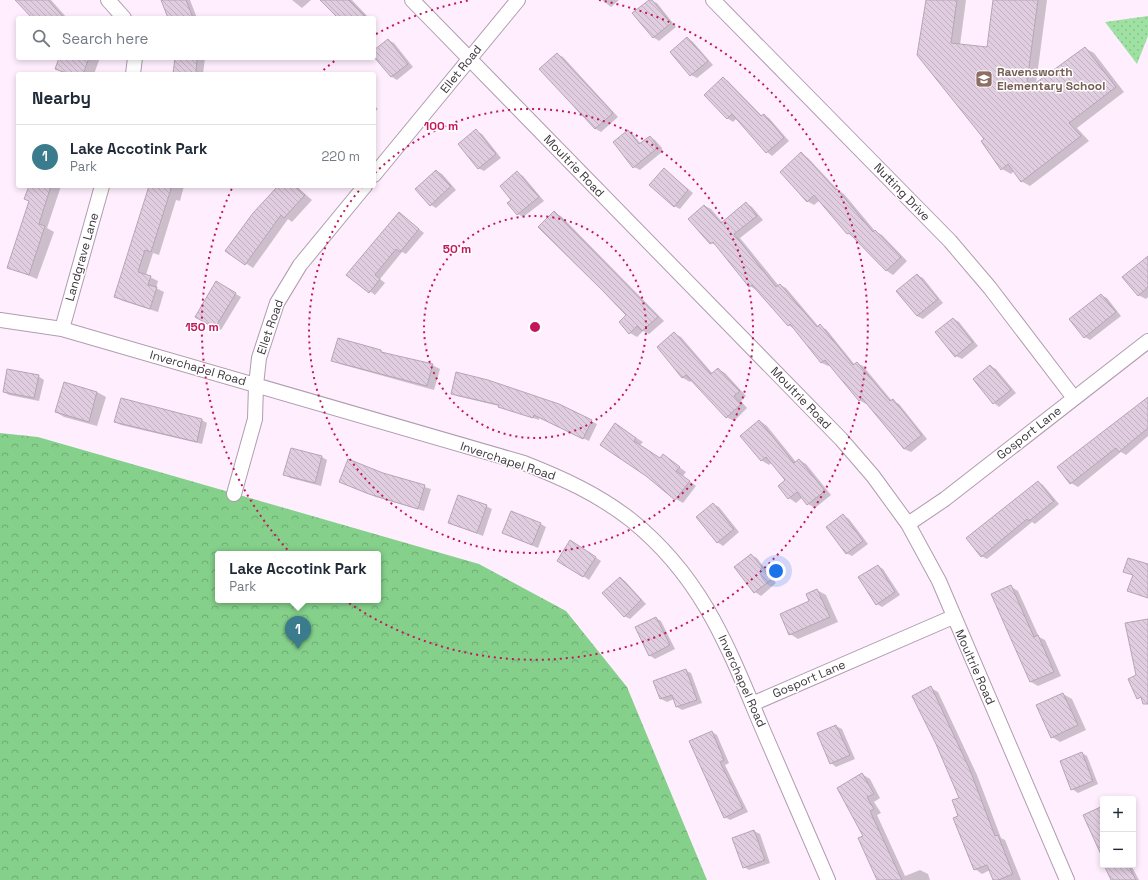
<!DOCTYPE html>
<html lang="en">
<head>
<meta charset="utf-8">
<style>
	body { margin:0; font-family:"Space Grotesk",sans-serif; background:#f6f6f7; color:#1f2937 }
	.controls { position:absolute; right:12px; bottom:12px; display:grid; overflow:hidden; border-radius:4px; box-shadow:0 2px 6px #0003 }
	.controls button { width:36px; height:36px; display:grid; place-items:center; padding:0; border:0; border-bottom:1px solid #e0e1e3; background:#fff; color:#1f2937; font:20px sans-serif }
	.you { position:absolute; left:776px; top:571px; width:14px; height:14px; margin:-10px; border:3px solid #fff; border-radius:50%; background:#1a73e8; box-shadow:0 0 0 6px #1a73e833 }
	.badge { display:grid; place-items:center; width:26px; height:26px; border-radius:50%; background:#3a7b8e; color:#fff; font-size:13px; font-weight:700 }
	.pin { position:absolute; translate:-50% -33px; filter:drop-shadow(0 1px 2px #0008) }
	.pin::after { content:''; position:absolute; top:21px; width:14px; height:12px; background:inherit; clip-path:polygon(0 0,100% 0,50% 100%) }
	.popup { position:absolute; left:215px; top:551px; width:166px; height:52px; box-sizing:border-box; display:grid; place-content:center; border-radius:4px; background:#fff; filter:drop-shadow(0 1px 3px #0005); font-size:13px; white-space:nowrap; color:#747a83 }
	.popup b { font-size:15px; color:#1f2937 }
	.popup::after { content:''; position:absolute; left:50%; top:100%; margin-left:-8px; border:8px solid transparent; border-top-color:#fff }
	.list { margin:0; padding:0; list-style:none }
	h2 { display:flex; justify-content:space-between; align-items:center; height:52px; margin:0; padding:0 16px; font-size:17px }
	h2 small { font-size:13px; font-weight:400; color:#747a83 }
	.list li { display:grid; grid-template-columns:26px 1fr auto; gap:12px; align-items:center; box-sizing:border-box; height:64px; padding:0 16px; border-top:1px solid #e0e1e3 }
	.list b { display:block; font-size:15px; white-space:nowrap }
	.list p { margin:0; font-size:13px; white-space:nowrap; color:#747a83 }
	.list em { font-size:13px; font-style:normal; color:#747a83 }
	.icon { flex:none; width:22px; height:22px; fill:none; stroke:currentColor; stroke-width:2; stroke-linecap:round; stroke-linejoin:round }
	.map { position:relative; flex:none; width:1148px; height:880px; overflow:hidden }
	.search { position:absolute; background:#fff; box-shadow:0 2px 6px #0003; left:16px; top:16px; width:360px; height:44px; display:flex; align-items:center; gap:10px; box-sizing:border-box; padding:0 14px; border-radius:4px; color:#747a83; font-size:15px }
	.panel { position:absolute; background:#fff; box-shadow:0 2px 6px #0003; left:16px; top:72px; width:360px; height:116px; border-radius:4px }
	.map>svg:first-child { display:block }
</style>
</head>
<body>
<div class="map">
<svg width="1148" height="880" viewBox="0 0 1148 880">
	<defs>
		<pattern id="green-dots" width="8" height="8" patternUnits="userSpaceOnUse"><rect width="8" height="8" fill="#9fe0a3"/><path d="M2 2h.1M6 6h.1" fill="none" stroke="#8ac18d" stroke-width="1.8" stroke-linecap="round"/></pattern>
		<pattern id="forest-crowns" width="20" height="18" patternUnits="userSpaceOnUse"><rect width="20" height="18" fill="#85d18b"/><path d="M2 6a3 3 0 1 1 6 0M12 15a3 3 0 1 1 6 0" fill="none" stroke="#6eaa73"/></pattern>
		<pattern id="building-back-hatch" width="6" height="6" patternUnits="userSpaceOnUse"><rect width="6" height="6" fill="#e0cde0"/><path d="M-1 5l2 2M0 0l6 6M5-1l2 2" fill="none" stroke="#c1b1c1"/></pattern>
	</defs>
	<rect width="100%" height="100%" fill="#ffeffe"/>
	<path fill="url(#green-dots)" d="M 1148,16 L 1148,36 L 1137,64 L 1105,22 Z"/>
	<path fill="url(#forest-crowns)" fill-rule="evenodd" d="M 0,433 L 38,437 L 479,564 L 566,611 L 627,687 L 707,880 L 0,880 ZM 218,554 L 378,554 L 378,600 L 218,600 Z"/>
	<path fill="#0003" d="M 17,0 L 51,0 L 67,18 L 33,18 Z
		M 164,0 L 190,0 L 197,18 L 169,18 Z
		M 292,0 L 311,0 L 302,8 Z
		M 322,0 L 352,0 L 369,18 L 339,18 Z
		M 602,0 L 619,0 L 611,7 Z
		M 650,0 L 657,3 L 676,27 L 659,41 L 653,37 Z
		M 927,0 L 966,0 L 960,45 L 988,48 L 994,0 L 1047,0 L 1036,84 L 1085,48 L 1094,53 L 1124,92 L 1077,128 L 1089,141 L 1030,186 L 1021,181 L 1014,171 L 1011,174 L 1002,169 L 985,139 Z
		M 688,38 L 693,42 L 713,65 L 697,78 L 691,75 L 672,52 Z
		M 388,40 L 394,43 L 413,67 L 397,80 L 392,77 L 374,55 L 374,51 Z
		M 557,54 L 563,57 L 618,117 L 601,132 L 596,129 L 541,69 Z
		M 60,58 L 100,58 L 94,74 L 65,74 L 56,68 Z
		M 176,58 L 205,58 L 203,74 L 174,74 Z
		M 723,78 L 728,81 L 762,116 L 764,115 L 769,118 L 789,141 L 772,156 L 767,152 L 737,118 L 733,122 L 727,118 Z
		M 374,105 L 378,109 L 374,113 Z
		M 476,131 L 482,134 L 501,158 L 484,171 L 478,168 Z
		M 628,131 L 633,134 L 641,144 L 650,137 L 655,140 L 662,148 L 662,152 L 640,170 L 634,167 Z
		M 802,154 L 808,158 L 839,191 L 844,194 L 875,231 L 882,235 L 907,261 L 893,275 L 887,271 L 854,237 L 847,233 L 820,200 L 814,205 L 807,201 Z
		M 664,169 L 693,193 L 680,209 L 674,206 Z
		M 437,171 L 442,174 L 456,190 L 436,208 L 431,205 Z
		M 518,173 L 523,176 L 544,201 L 523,217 L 518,214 L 513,200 Z
		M 30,186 L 61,186 L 47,228 L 54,232 L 37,279 L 8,267 L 30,202 Z
		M 150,186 L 184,186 L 180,201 L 176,200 L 159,255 L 153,253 L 146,275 L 158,281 L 156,288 L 164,292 L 158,312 L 123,301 L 115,297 Z
		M 279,186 L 296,186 L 312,200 L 292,222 L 288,219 L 253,268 L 227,251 Z
		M 746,203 L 752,207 L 763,220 L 740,238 L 779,286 L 780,285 L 786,288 L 819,327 L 826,329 L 855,365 L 857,363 L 863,366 L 892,401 L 899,404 L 927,439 L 911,452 L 904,449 L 867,403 L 866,404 L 859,400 L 830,365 L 828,366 L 822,363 L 795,329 L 788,325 L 756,290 L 750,286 L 718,246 L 711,243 L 705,206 L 711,209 L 723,223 Z
		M 399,213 L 424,233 L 406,254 L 402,252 L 380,279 L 385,283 L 375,295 L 348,275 Z
		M 554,213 L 561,216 L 664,321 L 649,334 L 643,331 L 637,337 L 630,333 L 627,315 Z
		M 1148,258 L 1148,297 L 1146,299 L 1138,295 Z
		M 917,275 L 923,278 L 943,303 L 923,319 L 917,316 Z
		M 216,282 L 241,297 L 221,330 L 197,316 Z
		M 1101,295 L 1107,298 L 1121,316 L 1090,340 L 1085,337 Z
		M 954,319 L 959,322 L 978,346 L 962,359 L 956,356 L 937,332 Z
		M 674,333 L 681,337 L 713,374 L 718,369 L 725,373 L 746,396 L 741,401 L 747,408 L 734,421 L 726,417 L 692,380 L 690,382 L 683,378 L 658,347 Z
		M 338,339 L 381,351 L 387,354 L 432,365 L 440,369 L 434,390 L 340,364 L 332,360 Z
		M 990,366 L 996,369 L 1016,393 L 999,407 L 994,403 L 974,379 Z
		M 38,376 L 44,380 L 39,401 L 9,395 L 4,392 Z
		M 64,383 L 97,392 L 106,397 L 97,426 L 64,417 L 56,412 Z
		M 452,393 L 559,405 L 597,424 L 589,441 L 539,418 L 539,420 L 499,406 L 457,396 Z
		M 1148,397 L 1148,436 L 1126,455 L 1121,452 L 1078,487 L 1071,483 L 1058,468 Z
		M 202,420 L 207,423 L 202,444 L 121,425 L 115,422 Z
		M 760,421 L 767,426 L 796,462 L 799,460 L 806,464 L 831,495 L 815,508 L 808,504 L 803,497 L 796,503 L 789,498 L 787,480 L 772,462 L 769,465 L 761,460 Z
		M 622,429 L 643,442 L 640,445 L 661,459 L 664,456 L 686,472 L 683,476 L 696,486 L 683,503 L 676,499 Z
		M 322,457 L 327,460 L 321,486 L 290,478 L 285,474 Z
		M 383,474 L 431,489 L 424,511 L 376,497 L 340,482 Z
		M 1038,482 L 1043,485 L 1059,504 L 1035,524 L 1032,522 L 987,559 L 981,556 Z
		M 713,504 L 719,507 L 739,532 L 723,546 L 717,542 Z
		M 486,506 L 492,509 L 483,536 L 449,523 Z
		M 843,515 L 849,519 L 868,544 L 852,556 L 846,553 Z
		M 541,524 L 546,527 L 538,548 L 503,533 Z
		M 576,544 L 601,561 L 589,580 L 583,576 Z
		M 751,555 L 757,558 L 776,583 L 761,596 L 755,592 L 735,568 Z
		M 878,566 L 883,569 L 900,595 L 882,607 L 877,604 Z
		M 620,578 L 625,581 L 646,604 L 630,619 L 624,616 Z
		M 1010,586 L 1018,591 L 1039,637 L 1045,640 L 1061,676 L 1038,686 L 1031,682 Z
		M 817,590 L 826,595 L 838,622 L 798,639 L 790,634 Z
		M 656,618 L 661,621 L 675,649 L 655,659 L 649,655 Z
		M 685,670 L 691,673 L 702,703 L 682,710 L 677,707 L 674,699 L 667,702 L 661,699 L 655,681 Z
		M 931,688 L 938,692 L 977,775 L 1001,838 L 1005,840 L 1021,880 L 994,880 L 990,870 L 982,874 L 975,869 L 959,817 L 960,798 Z
		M 1063,694 L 1072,699 L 1086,730 L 1060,742 L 1052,737 Z
		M 836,726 L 842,729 L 855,759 L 836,767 L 831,763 Z
		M 712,732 L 717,735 L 729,763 L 725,765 L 748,812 L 730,820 L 725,817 Z
		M 1082,753 L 1087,756 L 1098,784 L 1078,793 L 1072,789 Z
		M 862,774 L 870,779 L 880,798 L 874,802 L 881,813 L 877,815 L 905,876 L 920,870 L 928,874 L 930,880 L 880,880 L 865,837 Z
		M 754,831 L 760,834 L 770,863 L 749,870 L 744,867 Z
		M 1106,865 L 1131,865 L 1139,880 L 1112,880 Z"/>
	<path fill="url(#building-back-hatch)" stroke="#b7a5b7" d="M 15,0 L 48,0 L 64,18 L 32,18 Z
		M 161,0 L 186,0 L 193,18 L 168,18 Z
		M 320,0 L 349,0 L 367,18 L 338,18 Z
		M 649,0 L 652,0 L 671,23 L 653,38 L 632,13 Z
		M 926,0 L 957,0 L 951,43 L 987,47 L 993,0 L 1038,0 L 1026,90 L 1085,47 L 1116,87 L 1069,123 L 1081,136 L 1021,182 L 1008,164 L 1001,170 L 981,141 L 984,139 L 917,55 Z
		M 687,37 L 708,61 L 690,76 L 670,52 Z
		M 388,39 L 408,64 L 391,77 L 374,57 L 374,50 Z
		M 557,53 L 613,113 L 595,129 L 539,69 Z
		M 59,58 L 89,58 L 83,74 L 69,74 L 55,69 Z
		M 175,58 L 197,58 L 196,74 L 173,74 Z
		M 723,77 L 761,116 L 764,114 L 784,138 L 766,153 L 732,114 L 727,119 L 704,95 Z
		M 476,129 L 496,154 L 478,169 L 458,144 Z
		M 628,130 L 639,144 L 650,136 L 656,144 L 656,149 L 633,168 L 613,142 Z
		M 801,152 L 836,190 L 837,189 L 873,232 L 875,230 L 901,257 L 886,271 L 849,233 L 847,234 L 814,195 L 807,202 L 780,172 Z
		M 664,168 L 688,190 L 674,207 L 649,185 Z
		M 436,170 L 451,186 L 430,206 L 415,189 Z
		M 517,171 L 539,197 L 517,215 L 507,203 L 511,200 L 500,186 Z
		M 29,186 L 51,186 L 39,224 L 45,226 L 29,275 L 7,268 L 29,201 L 24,199 Z
		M 149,186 L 172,186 L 151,252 L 145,250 L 138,272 L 151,276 L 148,285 L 157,287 L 150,309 L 114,297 Z
		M 278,186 L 295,186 L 305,195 L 284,218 L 281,215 L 245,265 L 225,251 L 253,213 Z
		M 746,202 L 757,216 L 734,234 L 776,287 L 780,284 L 817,327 L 820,324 L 853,365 L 857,362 L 890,401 L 893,399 L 922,435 L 904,449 L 862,398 L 859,401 L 825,360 L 821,363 L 790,324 L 788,326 L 752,285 L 749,287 L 713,242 L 710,244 L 688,219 L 704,205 L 721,223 Z
		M 554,211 L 658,317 L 642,331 L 637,326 L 629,334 L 619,322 L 626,315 L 602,290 L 538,227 Z
		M 399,212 L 419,229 L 400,252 L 396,249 L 375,275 L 380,279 L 369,293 L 346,275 Z
		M 1148,256 L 1148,287 L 1138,296 L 1122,277 Z
		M 917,274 L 938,299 L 917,316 L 896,291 Z
		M 216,281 L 236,293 L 215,328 L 195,317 Z
		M 1101,294 L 1116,312 L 1084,338 L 1069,319 Z
		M 953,318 L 973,342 L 955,357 L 935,332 Z
		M 674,332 L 711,374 L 718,368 L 740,391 L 734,396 L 741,404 L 726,418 L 686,375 L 682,378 L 657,347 Z
		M 338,338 L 381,350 L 381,352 L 433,364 L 427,386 L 331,361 Z
		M 990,365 L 1011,390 L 993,404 L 973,379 Z
		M 7,369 L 39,375 L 34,398 L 3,392 Z
		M 456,372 L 488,380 L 559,404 L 592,420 L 583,439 L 534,415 L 533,418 L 498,407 L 499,405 L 451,394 Z
		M 64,382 L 97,392 L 89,422 L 55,412 Z
		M 1148,397 L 1148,428 L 1119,452 L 1116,448 L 1070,484 L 1057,467 Z
		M 121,398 L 202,419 L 197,442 L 114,422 Z
		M 759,420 L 794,463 L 799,459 L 825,491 L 807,505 L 797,492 L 788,499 L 778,486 L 785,480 L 766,457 L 761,461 L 740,436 Z
		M 615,423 L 636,438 L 634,441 L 660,458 L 663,454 L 680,467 L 676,471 L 690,481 L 675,500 L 646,476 L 600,445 Z
		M 291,448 L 322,456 L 315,483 L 283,475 Z
		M 348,459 L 383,473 L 425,485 L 418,509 L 369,494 L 339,482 Z
		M 1038,481 L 1054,501 L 1029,521 L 1027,519 L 981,557 L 966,538 Z
		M 458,495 L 487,505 L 477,533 L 448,523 Z
		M 713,503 L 734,529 L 717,543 L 696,517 Z
		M 511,511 L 541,523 L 532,545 L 502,533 Z
		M 843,514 L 863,541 L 846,554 L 826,527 Z
		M 570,540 L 596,557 L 583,577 L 557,561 Z
		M 751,554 L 772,579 L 754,593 L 734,567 Z
		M 1128,558 L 1148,564 L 1148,598 L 1127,591 L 1133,575 L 1123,572 Z
		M 878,565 L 895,592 L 876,605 L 858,577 Z
		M 620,577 L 641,600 L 624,617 L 602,593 Z
		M 1011,585 L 1034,637 L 1038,635 L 1054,672 L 1030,682 L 991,594 Z
		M 817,589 L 830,617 L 789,635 L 780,614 L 809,601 L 806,594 Z
		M 656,617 L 670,645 L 649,656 L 635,627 Z
		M 1148,619 L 1148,704 L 1143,704 L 1141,697 L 1137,699 L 1128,679 L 1136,675 L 1125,623 Z
		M 686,669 L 697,700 L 676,707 L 672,695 L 660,699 L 653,681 Z
		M 931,686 L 970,770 L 995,836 L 998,835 L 1013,874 L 998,880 L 993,880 L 987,865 L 974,870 L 953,818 L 958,816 L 952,800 L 959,798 L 936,744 L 912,696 Z
		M 1063,693 L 1078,725 L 1051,738 L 1036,705 Z
		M 836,725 L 850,755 L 830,764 L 817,733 Z
		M 712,731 L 724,760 L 720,762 L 743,808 L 724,818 L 689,741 Z
		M 1082,752 L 1093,781 L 1071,790 L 1060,761 Z
		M 862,773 L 874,794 L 867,797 L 874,809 L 870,811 L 902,880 L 877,880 L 858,838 L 863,836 L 837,788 Z
		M 1103,806 L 1103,859 L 1083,815 Z
		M 754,830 L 765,860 L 743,868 L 732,838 Z
		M 1104,865 L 1128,865 L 1136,880 L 1111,880 Z"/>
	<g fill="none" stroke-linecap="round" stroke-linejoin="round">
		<g stroke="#af9daf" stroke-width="16">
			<path id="minor" d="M 108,0 L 124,18
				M 412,0 L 841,439 L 873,476 L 908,524 L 939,581 L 1067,880
				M 713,0 L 950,241 L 990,288 L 1074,398
				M 133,74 L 135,58
				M 374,175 L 518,0
				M 0,320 L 62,329 L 524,463 C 562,478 598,494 631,520 C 703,578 728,647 763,730 C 785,780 806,830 828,880
				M 62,329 L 102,186
				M 234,494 L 255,419 L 256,385 L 259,358 L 277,303 L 300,265 L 365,186
				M 908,524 L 945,499 L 1148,341
				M 752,704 L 953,617"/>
		</g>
		<use href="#minor" stroke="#fff" stroke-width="14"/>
	</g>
	<g fill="none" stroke="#c2185b" stroke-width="2" stroke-dasharray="2 4">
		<circle cx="535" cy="327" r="111"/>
		<path d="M375 173A222 222 0 1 1 362 187"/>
		<path d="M319 74A333 333 0 0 1 337 59M376 34A333 333 0 0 1 471 0M599 0A333 333 0 1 1 233 186"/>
	</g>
	<defs>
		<g id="school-square" transform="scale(0.9)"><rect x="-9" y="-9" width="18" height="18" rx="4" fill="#8d6e63" stroke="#fff"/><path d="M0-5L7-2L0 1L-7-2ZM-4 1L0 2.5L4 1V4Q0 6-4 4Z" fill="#fff"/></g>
	</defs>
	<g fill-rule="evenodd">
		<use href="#school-square" x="984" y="79"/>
	</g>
	<g text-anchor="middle" stroke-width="3" stroke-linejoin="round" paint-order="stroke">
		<g font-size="12" fill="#3d353d" stroke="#fff">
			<text transform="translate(461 69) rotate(-51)" y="4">Ellet Road</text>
			<text transform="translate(574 166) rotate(46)" y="4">Moultrie Road</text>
			<text transform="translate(902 192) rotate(46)" y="4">Nutting Drive</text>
			<text transform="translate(82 257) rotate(-74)" y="4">Landgrave Lane</text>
			<text transform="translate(270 327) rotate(-71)" y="4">Ellet Road</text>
			<text transform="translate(198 368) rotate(16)" y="4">Inverchapel Road</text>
			<text transform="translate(801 398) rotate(46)" y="4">Moultrie Road</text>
			<text transform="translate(1029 433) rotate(-38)" y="4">Gosport Lane</text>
			<text transform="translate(508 461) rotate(18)" y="4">Inverchapel Road</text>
			<text transform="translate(975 667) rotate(66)" y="4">Moultrie Road</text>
			<text transform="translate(809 679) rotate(-23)" y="4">Gosport Lane</text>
			<text transform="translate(742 681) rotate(66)" y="4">Inverchapel Road</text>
		</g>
		<g font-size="12" font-weight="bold" fill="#785e54" stroke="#fff" text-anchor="start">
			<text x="997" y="76">Ravensworth<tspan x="997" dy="14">Elementary School</tspan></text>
		</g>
	</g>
	<circle cx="535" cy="327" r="6" fill="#c2185b" stroke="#fff" stroke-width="2"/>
	<g font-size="12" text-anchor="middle" font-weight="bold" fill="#c2185b" stroke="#fff" stroke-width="3" stroke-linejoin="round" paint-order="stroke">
		<text x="441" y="130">100 m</text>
		<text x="457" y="253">50 m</text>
		<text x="202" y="331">150 m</text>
	</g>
</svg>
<div class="controls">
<button>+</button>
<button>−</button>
</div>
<div class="you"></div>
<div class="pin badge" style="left:298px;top:649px">1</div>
<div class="popup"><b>Lake Accotink Park</b>Park</div>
<div class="search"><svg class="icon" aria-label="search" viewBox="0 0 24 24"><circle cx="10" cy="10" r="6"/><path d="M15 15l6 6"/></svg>Search here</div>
<section class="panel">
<h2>Nearby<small></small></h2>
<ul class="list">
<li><span class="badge">1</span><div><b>Lake Accotink Park</b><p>Park</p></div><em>220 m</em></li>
</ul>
</section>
</div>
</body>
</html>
